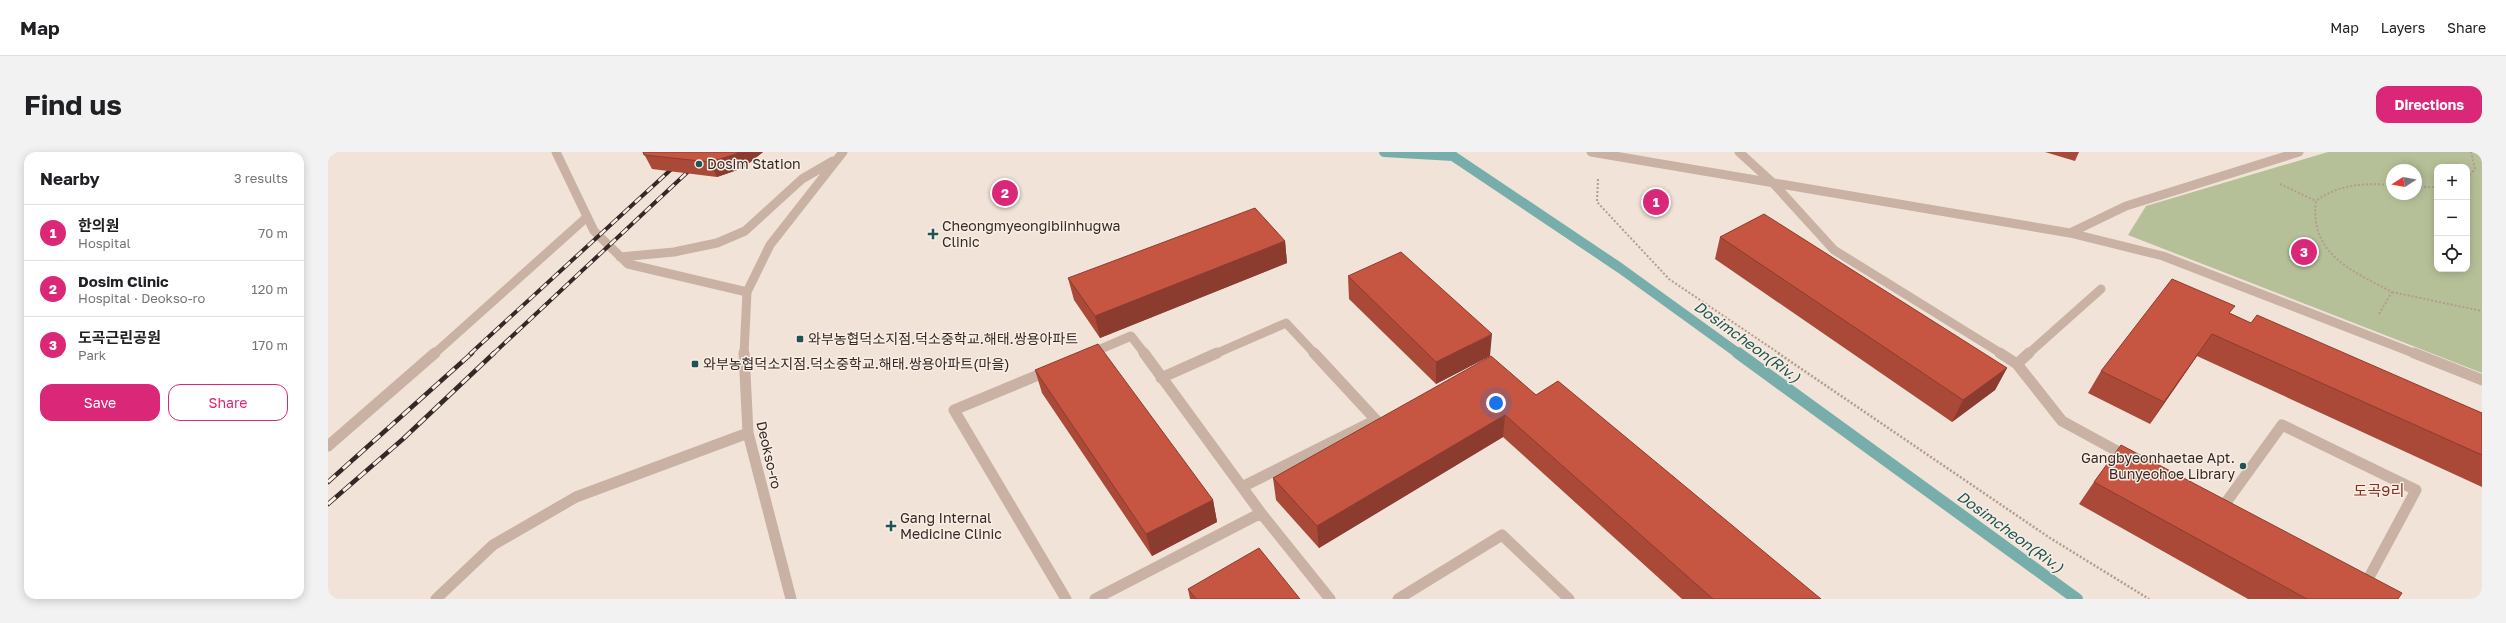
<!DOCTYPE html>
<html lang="en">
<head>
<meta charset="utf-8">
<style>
	body { margin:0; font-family:"Golos Text","Noto Sans KR",sans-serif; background:#f2f2f2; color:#202124 }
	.controls { position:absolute; right:12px; top:12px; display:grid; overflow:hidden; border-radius:8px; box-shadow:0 2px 10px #0003 }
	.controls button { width:36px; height:36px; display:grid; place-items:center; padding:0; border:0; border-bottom:1px solid #e0e0e0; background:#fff; color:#202124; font:20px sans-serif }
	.compass { position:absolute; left:2058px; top:12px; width:36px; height:36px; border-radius:50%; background:#fff; box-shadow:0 2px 10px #0003; rotate:259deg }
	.you { position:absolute; left:1168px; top:251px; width:14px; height:14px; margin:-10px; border:3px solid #fff; border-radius:50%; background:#1a73e8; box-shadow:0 0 0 6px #1a73e833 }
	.badge { display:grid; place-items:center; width:26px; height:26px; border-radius:50%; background:#db2777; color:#fff; font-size:13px; font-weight:700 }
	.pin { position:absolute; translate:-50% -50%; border:2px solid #fff; box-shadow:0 1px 4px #0006 }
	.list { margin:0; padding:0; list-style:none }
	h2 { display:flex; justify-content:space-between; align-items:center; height:52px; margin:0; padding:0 16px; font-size:17px }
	h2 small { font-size:13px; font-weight:400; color:#757577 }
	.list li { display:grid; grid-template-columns:26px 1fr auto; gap:12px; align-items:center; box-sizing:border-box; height:56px; padding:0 16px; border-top:1px solid #e0e0e0 }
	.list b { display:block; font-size:15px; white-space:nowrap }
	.list p { margin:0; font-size:13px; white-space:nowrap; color:#757577 }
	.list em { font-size:13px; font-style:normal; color:#757577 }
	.actions { display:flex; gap:8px; padding:12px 16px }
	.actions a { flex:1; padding:9px 0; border:1px solid #db2777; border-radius:12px; text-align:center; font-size:14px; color:#db2777 }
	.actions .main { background:#db2777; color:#fff }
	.icon { flex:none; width:22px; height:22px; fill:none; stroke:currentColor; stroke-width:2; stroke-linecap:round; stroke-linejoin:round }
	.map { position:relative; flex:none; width:2154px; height:447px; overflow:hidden; border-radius:12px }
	header { display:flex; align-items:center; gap:24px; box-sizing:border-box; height:56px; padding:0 20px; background:#fff; border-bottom:1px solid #e0e0e0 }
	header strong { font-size:19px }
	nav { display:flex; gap:22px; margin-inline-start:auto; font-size:14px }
	.intro { display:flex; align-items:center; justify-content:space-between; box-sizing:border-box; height:96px; padding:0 24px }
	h1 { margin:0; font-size:28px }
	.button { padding:10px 18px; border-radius:12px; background:#db2777; color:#fff; font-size:14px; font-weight:700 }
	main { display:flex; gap:24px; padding:0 24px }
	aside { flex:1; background:#fff; border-radius:12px; box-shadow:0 2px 10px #0003 }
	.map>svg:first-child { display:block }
</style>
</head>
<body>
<header>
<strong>Map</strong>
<nav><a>Map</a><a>Layers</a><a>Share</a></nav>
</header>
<div class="intro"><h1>Find us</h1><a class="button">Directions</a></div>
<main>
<aside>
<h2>Nearby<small>3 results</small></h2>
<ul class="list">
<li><span class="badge">1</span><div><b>한의원</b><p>Hospital</p></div><em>70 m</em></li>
<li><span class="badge">2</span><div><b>Dosim Clinic</b><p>Hospital · Deokso-ro</p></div><em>120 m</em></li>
<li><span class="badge">3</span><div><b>도곡근린공원</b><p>Park</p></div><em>170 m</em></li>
</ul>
<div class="actions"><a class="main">Save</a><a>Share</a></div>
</aside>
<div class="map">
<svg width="2154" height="447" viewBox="0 0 2154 447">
	<rect width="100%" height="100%" fill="#f1e3d8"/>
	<path fill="#b6c098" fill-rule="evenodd" d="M 2000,0 L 2154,0 L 2154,221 L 1800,83 L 1818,54 ZM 2109,15 L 2139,15 L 2139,117 L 2109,117 ZM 2064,18 L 2088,18 L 2088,42 L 2064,42 Z"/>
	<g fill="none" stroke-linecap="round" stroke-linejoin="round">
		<path stroke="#77aeab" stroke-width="10" d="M 1056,0 L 1125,4 L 1292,116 L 1411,202"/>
		<path stroke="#77aeab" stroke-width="12" d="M 1410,201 L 1749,447"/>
		<path stroke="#b49b8f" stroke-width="2" stroke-dasharray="2 2" stroke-linecap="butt" d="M 2139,26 L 2147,17 L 2143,0
			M 1270,27 L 1269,50 L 1341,127 L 1452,202
			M 1952,32 L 1988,49
			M 2088,35 L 2109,35
			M 2064,140 L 2154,159
			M 2051,162 L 2064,140 C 2024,119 1981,102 1988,49 C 2011,32 2036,31 2064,33"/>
		<path stroke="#b49b8f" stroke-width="2.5" stroke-dasharray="2 2" stroke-linecap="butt" d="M 1450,201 L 1722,386 L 1821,447"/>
		<path stroke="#c9b1a4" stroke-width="9" d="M 1411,0 L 1445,31 L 1506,98 L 1674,202
			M 106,202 L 259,65
			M 761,202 L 803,184 L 817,202
			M 887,202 L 958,171 L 987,202
			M 1700,202 L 1773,137"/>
		<path stroke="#c9b1a4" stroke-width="11" d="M 816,201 L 933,361 L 1002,447
			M 1672,201 L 1689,212 L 1701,201
			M 761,202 L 762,201
			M 1689,212 L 1734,269 L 1800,305
			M 720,219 L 626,258 L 738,447
			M 833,226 L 889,201
			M 0,294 L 107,201
			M 914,335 L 1048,268 L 986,201
			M 1890,353 L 1894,356 L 1954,273 L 2088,338 L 2038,431 L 2033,429
			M 767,447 L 933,361
			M 1070,447 L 1174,383 L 1241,447"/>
		<path stroke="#c9b1a4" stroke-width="9" d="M 228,0 L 266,79 L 300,112 L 419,140
			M 1263,0 L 1742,81 L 1798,54 L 1971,0
			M 1742,81 L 1835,104 L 2088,202
			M 292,105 L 346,100 L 389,91 L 417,79 L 474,27 L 505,9
			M 416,202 L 419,140 L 442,93 L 515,0"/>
		<path stroke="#c9b1a4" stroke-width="11" d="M 416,201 L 420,281 L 463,447
			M 2086,201 L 2154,228
			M 108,447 L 165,393 L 248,345 L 420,281"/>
		<g stroke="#342926" stroke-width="4">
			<path id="rail-far1" d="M 142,202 L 362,0
				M 165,202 L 381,0"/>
		</g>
		<g stroke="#342926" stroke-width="4.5">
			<path id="rail" d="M 0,330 L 144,201
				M 0,352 L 75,287 L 166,201"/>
		</g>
		<use href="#rail-far1" stroke="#f9ede4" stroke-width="2.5" stroke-dasharray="8" stroke-linecap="butt"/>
		<use href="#rail" stroke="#f9ede4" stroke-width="3" stroke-dasharray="10" stroke-linecap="butt"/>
	</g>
	<path fill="#aa4938" d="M 315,0 L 435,0 L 415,16 L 389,25 L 324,17 Z
		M 1717,0 L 1751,0 L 1747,9 Z
		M 1392,85 L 1679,216 L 1667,238 L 1624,270 L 1387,107 Z
		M 957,89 L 959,111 L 772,186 L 746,148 L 740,126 Z
		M 1020,124 L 1162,204 L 1108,232 L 1021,147 Z
		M 1902,161 L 1923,171 L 2154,261 L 2154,335 L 1869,204 L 1822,272 L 1760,241 L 1773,219 Z
		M 707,218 L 885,348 L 889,370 L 824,404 L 714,241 Z
		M 1208,243 L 1493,447 L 1354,447 L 1175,285 L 991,396 L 948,348 L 945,326 Z
		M 1766,330 L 2070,447 L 1920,447 L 1751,352 Z
		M 860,437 L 972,447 L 862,447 Z"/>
	<path fill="#8b3c2e" d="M 410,0 L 435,0 L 415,16 L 389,25 L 382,10 Z
		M 957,89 L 959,111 L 772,186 L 767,164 Z
		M 1164,182 L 1162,204 L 1108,232 L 1108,210 Z
		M 1884,182 L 1869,204 L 1822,272 L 1836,250 Z
		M 1679,216 L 1667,238 L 1624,270 L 1635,248 Z
		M 1177,263 L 1175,285 L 991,396 L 989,374 Z
		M 885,348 L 889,370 L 824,404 L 818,382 Z"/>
	<path fill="#c65541" stroke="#8b3c2e" d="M 315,0 L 410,0 L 408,2 L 382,10 L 316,3 Z
		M 927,56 L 957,89 L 767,164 L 740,126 Z
		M 1436,62 L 1679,216 L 1635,248 L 1392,85 Z
		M 1073,100 L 1164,182 L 1108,210 L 1020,124 Z
		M 1844,127 L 1907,154 L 1901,161 L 1923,171 L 1929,163 L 2154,261 L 2154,303 L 1884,182 L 1836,250 L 1773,219 Z
		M 770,192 L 885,348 L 818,382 L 707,218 Z
		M 1163,204 L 1208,243 L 1230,229 L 1493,447 L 1385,447 L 1177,263 L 989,374 L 945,326 Z
		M 1793,293 L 2074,441 L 2070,447 L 1979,447 L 1766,330 Z
		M 931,396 L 972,447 L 868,447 L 860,437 Z"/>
	<g fill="#1c5553" stroke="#f9ede4" stroke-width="1.5">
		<circle cx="371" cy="12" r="4"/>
		<path d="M603 76h4v4h4v4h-4v4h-4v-4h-4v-4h4z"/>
		<rect x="468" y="183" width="8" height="8" rx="2"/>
		<rect x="363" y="208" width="8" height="8" rx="2"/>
		<circle cx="1915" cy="314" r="4"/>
		<path d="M561 368h4v4h4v4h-4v4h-4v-4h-4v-4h4z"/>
	</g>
	<g text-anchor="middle" stroke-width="3" stroke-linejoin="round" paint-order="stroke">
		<g font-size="14" fill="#342926" stroke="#f9ede4" text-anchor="start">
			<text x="379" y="17">Dosim Station</text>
			<text x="614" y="79">Cheongmyeongibiinhugwa<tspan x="614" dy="16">Clinic</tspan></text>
			<text x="480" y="192">와부농협덕소지점.덕소중학교.해태.쌍용아파트</text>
			<text x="375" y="217">와부농협덕소지점.덕소중학교.해태.쌍용아파트(마을)</text>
			<text x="1907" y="311" text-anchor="end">Gangbyeonhaetae Apt.<tspan x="1907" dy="16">Bunyeohoe Library</tspan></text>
			<text x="572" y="371">Gang Internal<tspan x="572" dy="16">Medicine Clinic</tspan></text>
		</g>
		<g font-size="14" fill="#342926" stroke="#f9ede4">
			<text transform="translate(441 303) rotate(77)" y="5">Deokso-ro</text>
		</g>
		<g font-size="15" font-style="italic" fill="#1c5553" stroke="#f9ede4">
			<text transform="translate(1419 190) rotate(36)" y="5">Dosimcheon(Riv.)</text>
			<text transform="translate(1682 380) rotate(36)" y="5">Dosimcheon(Riv.)</text>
		</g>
		<g font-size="15" fill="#832e1f" stroke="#f9ede4">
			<text x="2051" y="344">도곡9리</text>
		</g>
	</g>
</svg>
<div class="controls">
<button>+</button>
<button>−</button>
<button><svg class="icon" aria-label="locate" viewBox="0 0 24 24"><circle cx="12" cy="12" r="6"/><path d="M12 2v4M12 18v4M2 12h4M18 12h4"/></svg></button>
</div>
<svg class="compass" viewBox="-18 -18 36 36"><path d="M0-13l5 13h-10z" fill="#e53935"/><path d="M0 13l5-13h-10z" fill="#757577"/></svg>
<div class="you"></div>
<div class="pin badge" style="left:1328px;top:50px">1</div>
<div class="pin badge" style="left:677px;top:41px">2</div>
<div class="pin badge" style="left:1976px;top:100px">3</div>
</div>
</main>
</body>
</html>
